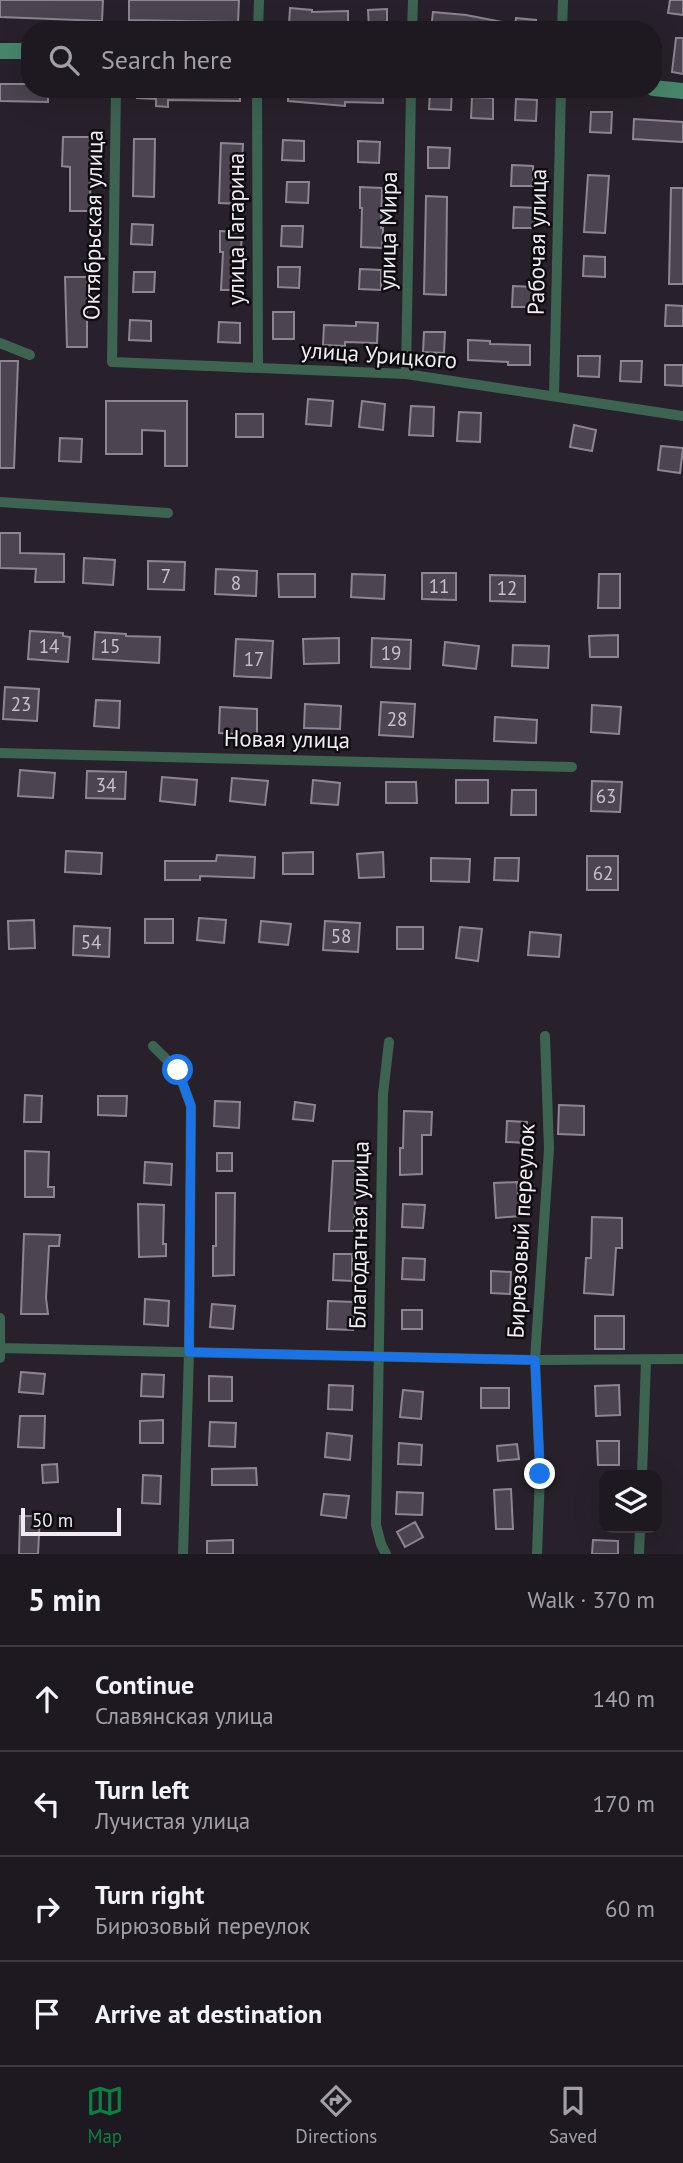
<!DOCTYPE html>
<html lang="en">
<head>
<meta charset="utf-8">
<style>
	body { margin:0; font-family:"PT Sans",sans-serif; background:#2b262d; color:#f1f3f6 }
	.controls { position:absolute; right:21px; bottom:21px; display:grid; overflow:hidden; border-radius:14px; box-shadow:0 7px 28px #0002 }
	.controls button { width:63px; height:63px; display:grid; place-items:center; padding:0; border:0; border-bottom:2px solid #3c383e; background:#1e1920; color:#f1f3f6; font:35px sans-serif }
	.scale { position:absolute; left:21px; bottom:18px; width:100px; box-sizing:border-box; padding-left:7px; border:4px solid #f0ebf3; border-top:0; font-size:19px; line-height:24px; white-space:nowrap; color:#f0ebf3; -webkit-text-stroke:5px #0f0c10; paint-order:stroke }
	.stop { position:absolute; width:21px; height:21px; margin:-16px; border:5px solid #1a73e8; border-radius:50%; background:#fff }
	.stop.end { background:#1a73e8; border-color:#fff; box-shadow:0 2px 7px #0008 }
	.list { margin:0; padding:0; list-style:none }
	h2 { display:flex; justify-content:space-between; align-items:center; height:91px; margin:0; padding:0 28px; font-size:30px }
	h2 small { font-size:23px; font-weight:400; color:#a1a0a5 }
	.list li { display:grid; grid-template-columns:46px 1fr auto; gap:21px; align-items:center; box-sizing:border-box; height:105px; padding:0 28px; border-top:2px solid #3c383e }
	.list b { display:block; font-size:26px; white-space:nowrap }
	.list p { margin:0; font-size:23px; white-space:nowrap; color:#a1a0a5 }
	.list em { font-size:23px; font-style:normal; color:#a1a0a5 }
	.icon { flex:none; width:38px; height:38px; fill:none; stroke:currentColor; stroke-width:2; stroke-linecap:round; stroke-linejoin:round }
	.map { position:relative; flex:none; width:683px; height:1554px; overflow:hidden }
	.search { position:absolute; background:#1e1920; box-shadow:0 7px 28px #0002; left:21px; right:21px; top:21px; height:77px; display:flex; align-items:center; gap:18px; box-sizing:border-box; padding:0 24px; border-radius:28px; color:#a1a0a5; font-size:26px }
	.sheet { height:511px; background:#1e1920 }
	nav { display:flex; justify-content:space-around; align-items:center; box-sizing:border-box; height:98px; border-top:2px solid #3c383e; background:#1e1920; font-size:19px; color:#a1a0a5 }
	nav a { display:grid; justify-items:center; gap:4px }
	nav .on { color:#0b8043 }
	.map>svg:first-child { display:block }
</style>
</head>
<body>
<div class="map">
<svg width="683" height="1554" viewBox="0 0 683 1554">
	<rect width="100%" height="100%" fill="#28212b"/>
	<path fill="#4c4450" stroke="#8d8592" stroke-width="2" d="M 0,0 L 103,0 L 102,21 L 0,17 Z
		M 129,0 L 239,0 L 238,22 L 129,20 Z
		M 670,0 L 683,0 L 683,15 L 668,13 Z
		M 290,8 L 312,10 L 312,12 L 348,11 L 348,28 L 289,25 Z
		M 387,9 L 387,28 L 369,28 L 368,10 Z
		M 433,12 L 466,15 L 513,24 L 513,30 L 431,30 Z
		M 516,18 L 536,20 L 535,30 L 515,30 Z
		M 676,38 L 683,38 L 683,74 L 672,72 Z
		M 0,84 L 30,84 L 30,89 L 48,89 L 48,102 L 0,101 Z
		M 137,89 L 240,89 L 240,101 L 168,100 L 168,107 L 156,106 L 156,99 L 137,98 Z
		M 288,89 L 383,89 L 383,103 L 345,102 L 345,106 L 288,101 Z
		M 430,89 L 452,89 L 451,110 L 429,109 Z
		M 472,97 L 493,98 L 493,119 L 471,118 Z
		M 516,99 L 537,100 L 536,121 L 515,120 Z
		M 591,112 L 612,112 L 611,133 L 590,132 Z
		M 634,119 L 683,122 L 683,142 L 633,139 Z
		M 63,137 L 91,137 L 90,211 L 70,211 L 70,167 L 62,166 Z
		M 134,139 L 155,139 L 154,197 L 133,196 Z
		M 283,140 L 304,141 L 304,161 L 282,160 Z
		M 358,141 L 380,142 L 379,163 L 358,162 Z
		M 221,143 L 243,144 L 240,204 L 219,203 Z
		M 428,147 L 450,148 L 449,168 L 428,168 Z
		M 512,165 L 533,166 L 533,186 L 511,186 Z
		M 588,175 L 609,176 L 605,233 L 584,232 Z
		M 287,182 L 309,182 L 308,203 L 286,202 Z
		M 360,187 L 382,188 L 381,228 L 383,228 L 382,248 L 361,247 L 362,208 L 360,208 Z
		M 671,188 L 683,188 L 683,284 L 669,284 Z
		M 426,196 L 447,197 L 446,295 L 424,294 Z
		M 514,207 L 536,208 L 535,228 L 513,228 Z
		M 132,224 L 153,225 L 152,245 L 131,244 Z
		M 282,226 L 303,226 L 302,247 L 281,246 Z
		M 220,231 L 242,232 L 240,270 L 243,270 L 243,290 L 221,290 L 223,252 L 220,252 Z
		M 584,256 L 605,257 L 605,277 L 583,276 Z
		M 278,267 L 300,267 L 299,288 L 278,287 Z
		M 360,269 L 381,270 L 381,290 L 359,289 Z
		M 134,272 L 155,272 L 154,292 L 133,292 Z
		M 65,277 L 87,277 L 87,347 L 67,347 Z
		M 513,286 L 534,287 L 534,307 L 512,307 Z
		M 666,305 L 683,306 L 683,326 L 665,326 Z
		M 273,312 L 294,312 L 294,339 L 273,339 Z
		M 130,320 L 151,321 L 151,341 L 129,340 Z
		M 219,322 L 240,323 L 240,343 L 218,342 Z
		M 356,322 L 378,323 L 377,343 L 345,342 L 345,346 L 323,345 L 324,325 L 356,326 Z
		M 424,332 L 445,332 L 444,353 L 423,352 Z
		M 468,340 L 490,341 L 490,344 L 530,345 L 530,365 L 508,365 L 508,362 L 468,360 Z
		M 578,356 L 600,356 L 599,377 L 578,376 Z
		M 0,361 L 18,361 L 14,468 L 0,468 Z
		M 621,361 L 642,361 L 641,382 L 620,381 Z
		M 665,365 L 683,365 L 683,386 L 665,385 Z
		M 308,399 L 333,401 L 331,426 L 306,424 Z
		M 106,401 L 187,401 L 187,466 L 165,466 L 165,431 L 142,430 L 142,454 L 106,454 Z
		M 362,401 L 385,404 L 383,430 L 359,427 Z
		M 411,406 L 434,407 L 433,436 L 409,435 Z
		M 459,412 L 481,413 L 480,442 L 457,441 Z
		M 236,414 L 263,414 L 263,437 L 236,437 Z
		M 574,425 L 596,430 L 592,451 L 570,447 Z
		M 60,438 L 82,439 L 81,462 L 59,461 Z
		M 661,446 L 683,448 L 680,473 L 658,470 Z
		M 0,533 L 20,533 L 20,553 L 64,554 L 64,582 L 35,582 L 36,569 L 0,568 Z
		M 84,558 L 115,560 L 113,585 L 83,583 Z
		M 148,561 L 185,562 L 184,590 L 148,589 Z
		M 216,569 L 257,571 L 256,596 L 215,594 Z
		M 422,573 L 456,573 L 456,600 L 422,599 Z
		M 278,574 L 315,574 L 315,597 L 279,597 Z
		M 352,574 L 385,575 L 384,599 L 351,597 Z
		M 599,574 L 620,574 L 620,608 L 598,608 Z
		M 490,575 L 525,576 L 525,602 L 490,601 Z
		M 30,631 L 63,633 L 63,636 L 70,637 L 68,662 L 28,659 Z
		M 95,632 L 126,634 L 126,636 L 160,637 L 159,663 L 93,659 Z
		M 618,635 L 618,657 L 590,657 L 589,636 Z
		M 339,638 L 339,663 L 304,664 L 303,639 Z
		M 372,638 L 411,640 L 410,669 L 371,667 Z
		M 236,639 L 273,641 L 271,678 L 234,676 Z
		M 445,642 L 479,646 L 476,669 L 443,665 Z
		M 513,645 L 549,646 L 548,668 L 512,666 Z
		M 5,687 L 39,689 L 37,721 L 3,719 Z
		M 96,700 L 120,701 L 119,728 L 94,726 Z
		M 381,702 L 415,704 L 413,737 L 379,735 Z
		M 305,704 L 341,706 L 340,729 L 304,728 Z
		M 592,705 L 621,707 L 619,734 L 591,732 Z
		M 220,707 L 257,709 L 257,735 L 219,733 Z
		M 495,717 L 537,720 L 536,743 L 494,741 Z
		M 20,770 L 55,773 L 53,798 L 18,796 Z
		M 87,771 L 126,772 L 125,799 L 86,798 Z
		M 162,777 L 197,780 L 195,805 L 160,801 Z
		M 232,778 L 268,781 L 265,805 L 230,801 Z
		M 313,780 L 340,783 L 338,805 L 311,803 Z
		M 456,780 L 488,780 L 488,803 L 456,803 Z
		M 592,781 L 622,782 L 620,812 L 591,811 Z
		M 386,782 L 416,782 L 417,803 L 386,803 Z
		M 512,790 L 536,790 L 536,815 L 511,815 Z
		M 66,851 L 102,853 L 101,874 L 65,872 Z
		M 313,852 L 313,874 L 283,874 L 283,853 Z
		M 383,852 L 384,877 L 359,878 L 357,854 Z
		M 217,855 L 255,857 L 254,878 L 200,876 L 200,880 L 165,880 L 165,861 L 216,861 Z
		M 587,856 L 618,856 L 618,890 L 587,890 Z
		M 431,858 L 470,859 L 469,882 L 431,881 Z
		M 495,858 L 519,858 L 518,881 L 494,880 Z
		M 199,918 L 226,920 L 224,943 L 197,940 Z
		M 145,919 L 173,919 L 173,943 L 145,943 Z
		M 34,920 L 35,948 L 9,949 L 8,921 Z
		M 261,921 L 291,924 L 288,945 L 259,942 Z
		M 325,921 L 360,923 L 358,952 L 323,950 Z
		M 74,926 L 110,928 L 109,957 L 73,955 Z
		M 397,927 L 423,927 L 423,949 L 397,949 Z
		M 460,927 L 482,929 L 478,961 L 456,958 Z
		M 530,932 L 561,935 L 559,957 L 528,955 Z
		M 25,1095 L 42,1096 L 41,1122 L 24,1122 Z
		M 98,1096 L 127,1096 L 126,1116 L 98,1115 Z
		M 215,1101 L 240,1102 L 239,1128 L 214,1126 Z
		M 295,1102 L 315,1105 L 313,1121 L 293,1119 Z
		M 559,1105 L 584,1106 L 584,1135 L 558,1134 Z
		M 404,1111 L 432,1112 L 431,1135 L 422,1135 L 422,1174 L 400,1175 L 400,1148 L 403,1148 Z
		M 507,1121 L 527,1122 L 526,1143 L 506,1142 Z
		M 25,1151 L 49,1152 L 48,1187 L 54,1187 L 54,1197 L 25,1197 Z
		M 217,1153 L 232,1153 L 232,1171 L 217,1171 Z
		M 333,1161 L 357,1161 L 354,1231 L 329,1231 Z
		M 145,1162 L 172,1164 L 171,1185 L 144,1183 Z
		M 517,1182 L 520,1216 L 496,1218 L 494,1183 Z
		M 216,1193 L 235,1193 L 234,1275 L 213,1276 L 213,1246 L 216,1246 Z
		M 138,1204 L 164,1205 L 163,1244 L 166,1244 L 166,1256 L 139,1257 Z
		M 403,1204 L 425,1205 L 423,1228 L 402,1227 Z
		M 592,1217 L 622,1218 L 622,1248 L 616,1248 L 613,1295 L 584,1293 L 586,1258 L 591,1258 Z
		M 24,1234 L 60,1235 L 59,1246 L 49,1246 L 46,1298 L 48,1314 L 21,1314 Z
		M 334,1254 L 352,1254 L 352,1281 L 333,1280 Z
		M 403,1258 L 425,1259 L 424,1280 L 402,1279 Z
		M 491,1271 L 511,1272 L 510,1294 L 491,1293 Z
		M 145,1299 L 169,1301 L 168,1326 L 144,1324 Z
		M 328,1301 L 354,1302 L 353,1330 L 327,1329 Z
		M 212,1304 L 235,1306 L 233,1329 L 210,1327 Z
		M 402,1310 L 422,1310 L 422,1329 L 402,1329 Z
		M 595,1316 L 624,1316 L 624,1349 L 595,1349 Z
		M 21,1372 L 45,1374 L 43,1394 L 19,1392 Z
		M 142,1374 L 164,1375 L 163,1397 L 141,1396 Z
		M 209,1376 L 232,1377 L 232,1401 L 209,1401 Z
		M 329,1385 L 353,1386 L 352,1410 L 328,1409 Z
		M 619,1385 L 620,1415 L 596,1416 L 595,1386 Z
		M 481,1388 L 509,1388 L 509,1408 L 481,1408 Z
		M 403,1390 L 423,1392 L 421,1419 L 400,1417 Z
		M 20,1416 L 45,1416 L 44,1448 L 18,1447 Z
		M 163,1420 L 163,1443 L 140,1443 L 140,1421 Z
		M 210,1422 L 236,1423 L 235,1447 L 209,1446 Z
		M 327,1433 L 352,1436 L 350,1460 L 325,1457 Z
		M 597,1441 L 619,1441 L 619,1465 L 598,1465 Z
		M 399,1443 L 422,1445 L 421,1465 L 398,1464 Z
		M 517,1444 L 519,1459 L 498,1461 L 497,1446 Z
		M 57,1464 L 58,1482 L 43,1483 L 42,1465 Z
		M 256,1468 L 257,1485 L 212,1485 L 212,1469 Z
		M 143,1475 L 161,1476 L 160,1504 L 142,1503 Z
		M 511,1489 L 513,1529 L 496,1529 L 494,1490 Z
		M 397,1492 L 423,1493 L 422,1515 L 396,1514 Z
		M 324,1494 L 349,1496 L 346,1518 L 321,1515 Z
		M 20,1516 L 40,1516 L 38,1554 L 19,1554 Z
		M 415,1522 L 423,1537 L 405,1547 L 397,1532 Z
		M 233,1540 L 233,1554 L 207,1554 L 207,1541 Z
		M 593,1540 L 618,1541 L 618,1554 L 592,1554 Z"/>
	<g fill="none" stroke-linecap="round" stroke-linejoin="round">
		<path stroke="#3c6451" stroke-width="10" d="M 258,30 L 259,0
			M 412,30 L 413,0
			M 562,30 L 563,0
			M 116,89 L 112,362 L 406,374 L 683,416
			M 257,89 L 258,368
			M 0,343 L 30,355
			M 406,374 L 411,89
			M 554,396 L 561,89
			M 0,502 L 168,513
			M 0,753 L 572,767
			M 153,1046 L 178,1071 L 191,1106 L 189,1352 L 183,1554
			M 0,1318 L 0,1358
			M 0,1348 L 535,1360 L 683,1359
			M 642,1475 L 646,1361
			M 386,1554 L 381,1544 L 376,1525 L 383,1094 L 389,1042
			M 537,1554 L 540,1474 L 535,1360 L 549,1149 L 545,1036
			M 639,1554 L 640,1528"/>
		<path stroke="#46876b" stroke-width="16" d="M 0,51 L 30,51
			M 653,88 L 683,91"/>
	</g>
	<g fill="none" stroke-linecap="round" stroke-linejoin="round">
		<path stroke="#1a73e8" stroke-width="9" d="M 178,1070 L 191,1106 L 189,1352 L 535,1360 L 540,1474"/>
	</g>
	<g text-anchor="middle" stroke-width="5" stroke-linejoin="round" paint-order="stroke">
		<g font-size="19" fill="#c7c1ca">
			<text x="166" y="583">7</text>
			<text x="236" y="590">8</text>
			<text x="439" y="593">11</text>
			<text x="507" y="595">12</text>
			<text x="49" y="653">14</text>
			<text x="110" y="653">15</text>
			<text x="391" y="660">19</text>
			<text x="254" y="666">17</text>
			<text x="21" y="711">23</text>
			<text x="397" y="726">28</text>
			<text x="106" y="792">34</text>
			<text x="606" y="803">63</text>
			<text x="603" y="880">62</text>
			<text x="341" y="943">58</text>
			<text x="91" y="949">54</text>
		</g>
		<g font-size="23" fill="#f0ebf3" stroke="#0f0c10">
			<text transform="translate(93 225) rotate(-89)" y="8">Октябрьская улица</text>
			<text transform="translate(236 229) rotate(-90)" y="8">улица Гагарина</text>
			<text transform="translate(388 231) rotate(-89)" y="8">улица Мира</text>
			<text transform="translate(537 242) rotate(-89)" y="8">Рабочая улица</text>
			<text transform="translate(379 355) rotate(4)" y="8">улица Урицкого</text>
			<text transform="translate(287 739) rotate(1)" y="8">Новая улица</text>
			<text transform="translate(521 1231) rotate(-87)" y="8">Бирюзовый переулок</text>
			<text transform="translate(359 1235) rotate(-89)" y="8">Благодатная улица</text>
		</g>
	</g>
</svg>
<div class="controls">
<button><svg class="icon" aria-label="layers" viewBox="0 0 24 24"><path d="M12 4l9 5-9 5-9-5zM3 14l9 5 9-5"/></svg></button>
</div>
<div class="scale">50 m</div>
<div class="stop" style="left:178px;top:1070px"></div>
<div class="stop end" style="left:540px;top:1474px"></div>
<div class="search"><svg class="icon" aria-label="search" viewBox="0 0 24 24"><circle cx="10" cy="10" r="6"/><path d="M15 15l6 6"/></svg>Search here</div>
</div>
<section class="sheet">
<h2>5 min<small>Walk · 370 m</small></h2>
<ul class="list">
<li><svg class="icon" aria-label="ahead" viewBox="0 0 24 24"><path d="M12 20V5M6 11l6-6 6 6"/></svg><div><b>Continue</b><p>Славянская улица</p></div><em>140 m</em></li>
<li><svg class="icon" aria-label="left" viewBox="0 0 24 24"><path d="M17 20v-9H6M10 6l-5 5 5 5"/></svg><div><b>Turn left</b><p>Лучистая улица</p></div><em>170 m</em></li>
<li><svg class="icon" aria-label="right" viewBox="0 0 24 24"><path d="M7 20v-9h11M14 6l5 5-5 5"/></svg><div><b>Turn right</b><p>Бирюзовый переулок</p></div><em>60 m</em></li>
<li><svg class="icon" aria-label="arrive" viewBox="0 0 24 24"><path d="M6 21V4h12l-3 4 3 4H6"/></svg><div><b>Arrive at destination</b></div></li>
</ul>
</section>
<nav>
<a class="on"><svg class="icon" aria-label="map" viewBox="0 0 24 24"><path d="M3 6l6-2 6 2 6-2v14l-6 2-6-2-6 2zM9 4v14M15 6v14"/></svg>Map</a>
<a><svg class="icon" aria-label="directions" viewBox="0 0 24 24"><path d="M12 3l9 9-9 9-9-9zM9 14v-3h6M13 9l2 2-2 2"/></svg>Directions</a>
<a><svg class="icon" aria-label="saved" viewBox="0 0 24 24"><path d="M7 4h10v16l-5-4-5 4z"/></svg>Saved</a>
</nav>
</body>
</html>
